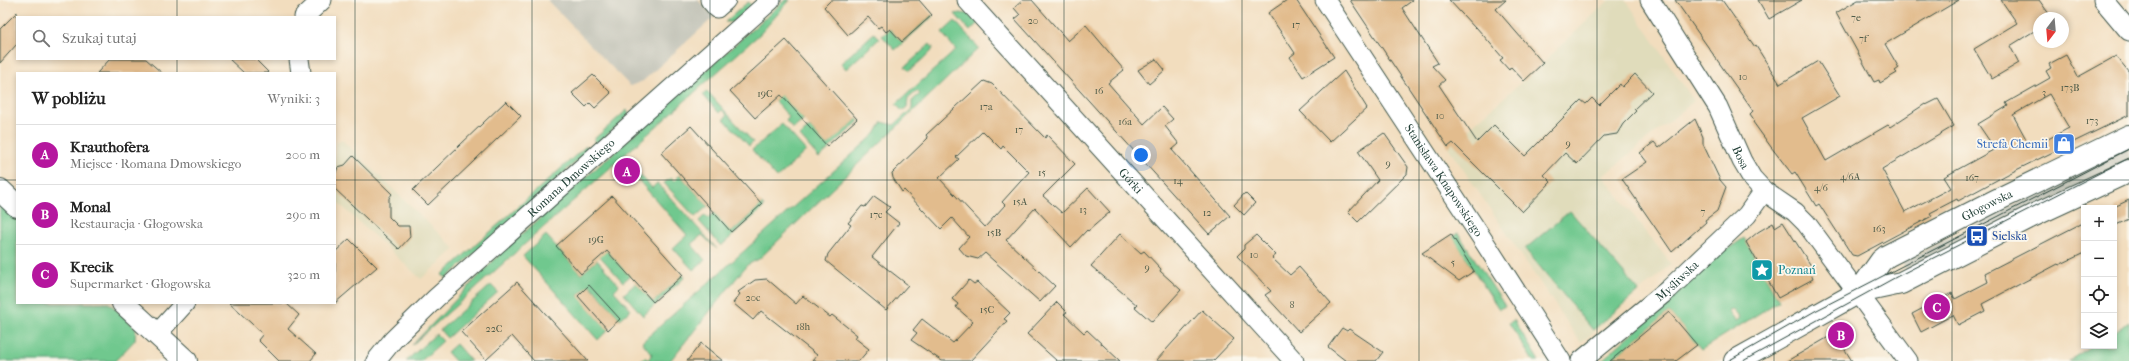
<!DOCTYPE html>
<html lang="pl">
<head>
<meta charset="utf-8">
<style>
	body { margin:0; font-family:"IM FELL French Canon",serif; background:#f2f2f2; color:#222 }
	.controls { position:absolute; right:12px; bottom:12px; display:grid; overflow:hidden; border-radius:0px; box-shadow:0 2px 6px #0003 }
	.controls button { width:36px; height:36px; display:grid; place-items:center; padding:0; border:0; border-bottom:1px solid #e0e0e0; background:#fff; color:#222; font:20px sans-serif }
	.compass { position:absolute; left:2033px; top:12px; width:36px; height:36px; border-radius:50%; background:#fff; box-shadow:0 2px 6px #0003; rotate:196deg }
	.you { position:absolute; left:1141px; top:155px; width:14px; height:14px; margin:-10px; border:3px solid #fff; border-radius:50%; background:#1a73e8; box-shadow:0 0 0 6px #1a73e833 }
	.badge { display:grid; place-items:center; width:26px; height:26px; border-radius:50%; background:#b5179e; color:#fff; font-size:13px; font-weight:700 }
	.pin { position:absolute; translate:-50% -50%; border:2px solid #fff; box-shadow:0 1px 4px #0006 }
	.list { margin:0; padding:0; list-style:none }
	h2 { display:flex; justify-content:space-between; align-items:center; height:52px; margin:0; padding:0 16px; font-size:17px }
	h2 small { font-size:13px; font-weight:400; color:#767676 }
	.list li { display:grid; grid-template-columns:26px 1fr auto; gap:12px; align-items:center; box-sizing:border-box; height:60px; padding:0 16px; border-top:1px solid #e0e0e0 }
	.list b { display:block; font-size:15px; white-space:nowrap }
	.list p { margin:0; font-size:13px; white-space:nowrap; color:#767676 }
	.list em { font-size:13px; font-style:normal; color:#767676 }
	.icon { flex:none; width:22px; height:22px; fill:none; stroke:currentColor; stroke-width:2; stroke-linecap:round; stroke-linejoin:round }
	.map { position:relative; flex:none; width:2129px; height:361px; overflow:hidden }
	.search { position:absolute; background:#fff; box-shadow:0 2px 6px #0003; left:16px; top:16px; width:320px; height:44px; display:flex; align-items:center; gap:10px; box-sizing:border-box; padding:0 14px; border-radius:0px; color:#767676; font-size:15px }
	.panel { position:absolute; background:#fff; box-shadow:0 2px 6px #0003; left:16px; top:72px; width:320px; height:232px; border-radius:0px }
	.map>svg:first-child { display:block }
</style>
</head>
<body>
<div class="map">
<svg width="2129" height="361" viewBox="0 0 2129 361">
	<rect width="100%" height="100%" fill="#fbf7ec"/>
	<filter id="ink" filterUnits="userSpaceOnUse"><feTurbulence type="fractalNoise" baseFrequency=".025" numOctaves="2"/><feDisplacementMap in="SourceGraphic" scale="8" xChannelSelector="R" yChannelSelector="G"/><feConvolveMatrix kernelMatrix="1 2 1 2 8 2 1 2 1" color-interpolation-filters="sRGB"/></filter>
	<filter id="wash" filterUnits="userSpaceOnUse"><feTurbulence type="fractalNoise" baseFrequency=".012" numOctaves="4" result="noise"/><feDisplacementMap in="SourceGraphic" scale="16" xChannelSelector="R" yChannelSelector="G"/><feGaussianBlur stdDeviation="0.9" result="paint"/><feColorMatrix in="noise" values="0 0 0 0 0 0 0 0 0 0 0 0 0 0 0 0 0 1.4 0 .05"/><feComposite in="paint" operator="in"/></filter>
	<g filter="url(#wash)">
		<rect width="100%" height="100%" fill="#f2ddbe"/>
		<path fill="#e0dcbb" d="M 1609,0 L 1626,0 L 1694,101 L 1603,176 L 1671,264 L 1581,343 L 1448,147 L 1543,63 Z
			M 341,139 L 455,249 L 421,279 L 335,200 L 335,146 Z"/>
		<path fill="#c4c5b9" d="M 547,0 L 698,0 L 714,17 L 643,81 L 630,86 Z
			M 2129,145 L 2129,162 L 1908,273 L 1902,262 Z"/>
		<path fill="#6fc88e" stroke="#478261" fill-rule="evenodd" d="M 785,0 L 790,0 L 761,33 L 412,345 L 501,253 Z
			M 748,2 L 752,6 L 733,22 L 725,22 Z
			M 960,13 L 968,14 L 978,23 L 970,31 L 955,14 Z
			M 932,15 L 933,16 L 895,50 L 882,36 L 890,29 L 902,42 Z
			M 955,21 L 979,48 L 759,259 L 747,265 L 670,361 L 640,361 L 645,357 L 648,360 L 652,354 L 642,342 L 875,134 L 882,122 L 894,125 L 912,109 L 912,101 L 920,94 L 917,91 L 908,99 L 907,107 L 902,111 L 896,104 L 956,50 L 942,33 Z
			M 874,33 L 879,39 L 846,69 L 841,63 Z
			M 930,44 L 933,48 L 931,52 L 909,71 L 905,67 Z
			M 777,90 L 804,120 L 793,129 L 786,121 L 789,117 L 771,96 Z
			M 707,91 L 753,142 L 749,146 L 724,119 L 727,115 L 722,110 L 719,113 L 703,95 Z
			M 627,110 L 629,115 L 598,143 L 593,140 Z
			M 857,119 L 859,121 L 819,158 L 800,136 L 810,127 L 827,146 Z
			M 782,124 L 806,151 L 777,178 L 752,150 Z
			M 586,146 L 588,151 L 447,278 L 442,275 Z
			M 636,170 L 652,188 L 657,183 L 717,249 L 702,235 L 691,244 L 705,260 L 693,270 L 673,248 L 687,235 L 632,173 Z
			M 680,175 L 708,206 L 695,217 L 664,183 L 671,178 L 674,181 Z
			M 0,204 L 17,219 L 17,303 L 109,303 L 136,328 L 135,340 L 115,361 L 0,361 Z
			M 762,204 L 764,207 L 721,246 L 699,221 L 705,215 L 708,218 L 714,213 L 732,232 Z
			M 1570,211 L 1639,291 L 1593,330 L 1525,249 Z
			M 1458,233 L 1505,306 L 1499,309 L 1452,237 Z
			M 546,235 L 581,274 L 597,260 L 619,285 L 614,291 L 631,310 L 620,319 L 590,285 L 578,295 L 608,330 L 598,340 L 523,256 Z
			M 1744,238 L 1779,301 L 1701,350 L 1669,312 L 1610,361 L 1601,361 L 1723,252 ZM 1733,309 L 1740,319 L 1736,322 L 1728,311 Z
			M 603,247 L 630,276 L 623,282 L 597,253 Z
			M 683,275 L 685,277 L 643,316 L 624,294 L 636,283 L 653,302 Z
			M 491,285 L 498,292 L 447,338 L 440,330 Z
			M 1514,320 L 1539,361 L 1533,361 L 1509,323 Z
			M 2129,322 L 2129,361 L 2068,361 L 2092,346 L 2114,346 L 2114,332 Z
			M 436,334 L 443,341 L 421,361 L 406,361 Z
			M 456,344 L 471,361 L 455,361 L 447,352 Z"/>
		<g id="blocks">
			<path fill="#e2bc8d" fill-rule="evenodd" d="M 831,0 L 919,0 L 932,15 L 902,42 L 890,29 L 886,32 L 881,26 L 878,28 L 868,17 L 848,35 L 824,7 Z
				M 1023,0 L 1032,0 L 1068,41 L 1086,25 L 1124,70 L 1108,83 L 1144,124 L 1162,107 L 1173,119 L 1165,126 L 1179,144 L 1172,150 L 1230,216 L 1209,234 L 1015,19 L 1020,15 L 1014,8 Z
				M 1287,0 L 1296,0 L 1334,57 L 1303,77 L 1290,57 L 1295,53 L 1268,13 Z
				M 1350,0 L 1413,0 L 1402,8 L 1438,63 L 1432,66 L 1445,80 L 1439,85 L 1477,142 L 1494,125 L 1525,156 L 1581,100 L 1586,104 L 1592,98 L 1599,105 L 1620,84 L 1622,87 L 1635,74 L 1652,92 L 1634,109 L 1636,111 L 1623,124 L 1617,134 L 1604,136 L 1577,164 L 1565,153 L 1544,175 L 1551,182 L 1522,212 L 1453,143 L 1448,147 Z
				M 1449,0 L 1506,0 L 1496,9 L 1543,63 L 1524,81 L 1511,67 L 1509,70 L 1500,60 L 1503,58 L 1476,27 L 1475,28 Z
				M 1675,0 L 1722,0 L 1755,47 L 1756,46 L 1780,84 L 1818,61 L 1840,96 L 1802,118 L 1826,161 L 1888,125 L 1890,127 L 1925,104 L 1926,105 L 1938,99 L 1954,126 L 1882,169 L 1905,212 L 1951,188 L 1944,177 L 1995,149 L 1978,124 L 2008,106 L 2006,103 L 2050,78 L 2046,71 L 2051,68 L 2049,64 L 2066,55 L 2078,77 L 2116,56 L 2129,72 L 2129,115 L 2008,174 L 1958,201 L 1957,199 L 1930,213 L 1932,216 L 1857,256 L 1852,255 L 1819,204 L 1816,206 L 1795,172 L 1792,174 L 1771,147 L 1753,122 L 1755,121 L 1750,114 L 1753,111 ZM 2049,94 L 2069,128 L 2031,148 L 2013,115 Z
				M 1758,0 L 1802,0 L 1769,19 Z
				M 1858,0 L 1959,0 L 1885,44 L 1899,68 L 1895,71 L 1897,73 L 1880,83 L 1879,80 L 1874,82 L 1836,13 Z
				M 2001,0 L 2039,0 L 2052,18 L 2039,18 L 2039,28 L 2010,46 L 2019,63 L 1992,79 L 1974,49 L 2017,23 Z
				M 17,12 L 17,44 L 0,63 L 0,29 Z
				M 786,40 L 857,119 L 827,146 L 781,95 L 755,118 L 730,91 Z
				M 110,59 L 146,59 L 162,73 L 97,73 Z
				M 229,59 L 255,59 L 269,73 L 244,73 Z
				M 1156,59 L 1165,70 L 1149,84 L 1138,70 Z
				M 1344,71 L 1367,108 L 1330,142 L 1300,111 Z
				M 593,75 L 611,93 L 595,108 L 590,103 L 586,107 L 572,93 Z
				M 984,81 L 992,84 L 1045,138 L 1047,135 L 1075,164 L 1043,196 L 1062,213 L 1088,188 L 1110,212 L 1088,231 L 1087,230 L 1071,247 L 1035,208 L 1006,240 L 1055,286 L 1040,302 L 985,253 L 978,259 L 966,256 L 959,248 L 969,237 L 952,218 L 941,229 L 904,190 L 902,192 L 893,178 L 892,173 L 928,138 L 926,135 ZM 983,131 L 1001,149 L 1003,146 L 1029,172 L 1002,202 L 1005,205 L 985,227 L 939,178 L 959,159 L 956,157 Z
				M 506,101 L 521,116 L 428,205 L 413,190 Z
				M 1695,119 L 1703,137 L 1703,144 L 1720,180 L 1726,187 L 1717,211 L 1705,220 L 1706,222 L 1672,252 L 1622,179 L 1647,162 L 1640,153 L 1654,142 L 1659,148 Z
				M 691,126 L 762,204 L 731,232 L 661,153 Z
				M 1384,133 L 1408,167 L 1407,174 L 1358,222 L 1348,212 L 1378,180 L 1358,151 Z
				M 353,156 L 392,194 L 389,198 L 389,217 L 398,226 L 409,226 L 410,237 L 399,249 L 335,189 L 335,175 L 338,167 L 345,165 Z
				M 1245,193 L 1255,203 L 1244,215 L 1234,205 Z
				M 612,196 L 683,275 L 653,302 L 607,251 L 581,274 L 556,246 Z
				M 874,196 L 890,207 L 885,212 L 899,223 L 872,257 L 908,285 L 886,310 L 826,261 L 828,254 L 851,225 L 848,223 L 862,206 L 865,207 Z
				M 2129,200 L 2129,219 L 2114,226 L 2114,207 Z
				M 1783,222 L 1815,272 L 1811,274 L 1813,279 L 1778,298 L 1746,242 L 1758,232 L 1773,223 L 1775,227 Z
				M 2084,222 L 2084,253 L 2059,265 L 2058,264 L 1982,304 L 1985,311 L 1958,325 L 1953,315 L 1921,332 L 1912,314 L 1952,293 L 1955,299 L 1988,282 L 1985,273 Z
				M 1120,234 L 1141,253 L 1144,251 L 1161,269 L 1160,271 L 1181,290 L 1152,322 L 1135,307 L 1137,305 L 1091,266 Z
				M 1451,234 L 1474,271 L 1459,281 L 1422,253 Z
				M 1256,235 L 1276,255 L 1272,258 L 1290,275 L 1299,267 L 1331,303 L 1299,332 L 1265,295 L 1271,291 L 1237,256 L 1244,249 L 1244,245 Z
				M 349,239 L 377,267 L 335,303 L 335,252 Z
				M 767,279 L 796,304 L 803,296 L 830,317 L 832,315 L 857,335 L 855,338 L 869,349 L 859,361 L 812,361 L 817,355 L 761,311 L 753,320 L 733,303 L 740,294 L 738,292 L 755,280 Z
				M 969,280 L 974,284 L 977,282 L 1010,313 L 1004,319 L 1007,321 L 970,361 L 942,361 L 911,340 L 917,333 L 913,330 L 922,319 L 953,343 L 973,322 L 956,307 L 958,304 L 952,299 Z
				M 517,282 L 570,341 L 588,361 L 534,361 L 512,336 L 486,360 L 461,332 Z
				M 589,285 L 620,319 L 608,330 L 578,296 Z
				M 1057,302 L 1067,312 L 1064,314 L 1084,333 L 1087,330 L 1120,361 L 1057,361 L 1027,334 Z
				M 229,303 L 286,303 L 299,315 L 288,329 L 316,354 L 310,361 L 279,361 L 258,340 L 263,334 Z
				M 1202,310 L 1234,339 L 1213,361 L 1156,361 Z
				M 1669,312 L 1697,345 L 1676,361 L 1610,361 Z
				M 1846,327 L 1854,338 L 1842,345 L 1852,361 L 1787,361 Z
				M 1342,328 L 1347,331 L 1349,329 L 1383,352 L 1376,361 L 1346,361 L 1328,347 Z
				M 701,343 L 723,361 L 687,361 Z"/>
		</g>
	</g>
	<g filter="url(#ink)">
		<use href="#blocks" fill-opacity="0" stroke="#3f5549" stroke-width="1"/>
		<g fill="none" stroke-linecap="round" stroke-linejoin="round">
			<g stroke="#3f5549" stroke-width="21">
				<g id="minor">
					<path d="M 710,0 L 717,8 L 726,0"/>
					<path id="s1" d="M 967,0 L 1294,361"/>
					<path id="s2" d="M 1325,0 L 1485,243 L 1561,361"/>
					<path id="s3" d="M 1650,0 L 1718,107 L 1742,161 L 1752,178 L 1764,191 L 1795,212 L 1806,223 L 1908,361"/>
					<path d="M 2103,0 L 2129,31"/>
					<path d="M 304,17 L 322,0"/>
					<path d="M 299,59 L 301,73"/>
					<path d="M 157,334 L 185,303"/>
					<path id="s4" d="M 376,361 L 393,340 L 436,298 L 771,0"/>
					<path id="s5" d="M 1581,361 L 1669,289 L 1747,215 L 1764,191"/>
				</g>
			</g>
			<g stroke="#3f5549" stroke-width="24">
				<g id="tertiary">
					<path d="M 0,190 L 17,206"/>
					<path id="s6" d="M 1859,292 L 1881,261 L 1887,256 L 1995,201 L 2129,136"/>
					<path d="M 123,303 L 186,361"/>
					<path d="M 1735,361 L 1859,292 L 1901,283 L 2032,216 L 2129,171"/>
				</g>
			</g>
			<use href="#minor" stroke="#fff" stroke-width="19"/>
			<use href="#tertiary" stroke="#fff" stroke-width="22"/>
			<path stroke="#1f3d34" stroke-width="1" d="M 1728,361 L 1815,311 L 2129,149
				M 1743,361 L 1898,276 L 2129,158"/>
		</g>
	</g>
	<path fill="none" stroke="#1f3d34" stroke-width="1" stroke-opacity="0.55" d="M 177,0 L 177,17M 355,0 L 355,361M 532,0 L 532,361M 710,0 L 710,361M 887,0 L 887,361M 1064,0 L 1064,361M 1242,0 L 1242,361M 1419,0 L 1419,361M 1597,0 L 1597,361M 1774,0 L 1774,361M 1952,0 L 1952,361M 177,59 L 177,73M 0,180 L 17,180M 335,180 L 2129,180M 177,303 L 177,361"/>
	<defs>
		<g id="shop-square" transform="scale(1.15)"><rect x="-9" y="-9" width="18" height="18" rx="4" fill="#3f7fe0" stroke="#fbf7ec"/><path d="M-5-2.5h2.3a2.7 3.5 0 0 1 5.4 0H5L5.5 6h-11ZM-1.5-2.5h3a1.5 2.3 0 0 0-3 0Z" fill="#fff"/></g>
		<g id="bus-square" transform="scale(1.15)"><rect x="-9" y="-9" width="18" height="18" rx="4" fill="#1a4fb4" stroke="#fbf7ec"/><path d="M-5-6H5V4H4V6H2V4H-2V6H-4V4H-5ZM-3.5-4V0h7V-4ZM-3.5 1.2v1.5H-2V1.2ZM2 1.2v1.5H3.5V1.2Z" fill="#fff"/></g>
		<g id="sight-square" transform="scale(1.15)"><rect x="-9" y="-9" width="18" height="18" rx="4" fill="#0f9aa8" stroke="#fbf7ec"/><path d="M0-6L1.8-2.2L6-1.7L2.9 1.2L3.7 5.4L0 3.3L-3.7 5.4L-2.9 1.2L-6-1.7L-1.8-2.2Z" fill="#fff"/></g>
	</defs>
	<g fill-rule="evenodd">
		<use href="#shop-square" x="2064" y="144"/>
		<use href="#bus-square" x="1977" y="236"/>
		<use href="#sight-square" x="1762" y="270"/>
	</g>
	<g text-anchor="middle" stroke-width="3.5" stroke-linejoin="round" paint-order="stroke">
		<g font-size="10" fill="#505d4a">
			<text x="1856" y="21">7e</text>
			<text x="1033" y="24">20</text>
			<text x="1296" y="28">17</text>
			<text x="1863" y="42">7f</text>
			<text x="1743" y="80">10</text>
			<text x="2070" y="91">173B</text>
			<text x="1099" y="94">16</text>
			<text x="2044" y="96">3</text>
			<text x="765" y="97">19C</text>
			<text x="986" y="110">17a</text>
			<text x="1440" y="119">10</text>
			<text x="2092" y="124">173</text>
			<text x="1125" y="125">16a</text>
			<text x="1019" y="133">17</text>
			<text x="1568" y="147">9</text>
			<text x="1388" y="167">9</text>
			<text x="1042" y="176">15</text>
			<text x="1850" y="180">4/6A</text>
			<text x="1972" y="181">167</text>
			<text x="1178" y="184">14</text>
			<text x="1821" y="191">4/6</text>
			<text x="1020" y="205">15A</text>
			<text x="1083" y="213">13</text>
			<text x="1703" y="215">7</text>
			<text x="1207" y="216">12</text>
			<text x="876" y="218">17c</text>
			<text x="1879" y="232">163</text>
			<text x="994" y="236">15B</text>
			<text x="596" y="243">19G</text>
			<text x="1254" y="258">10</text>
			<text x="1453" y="266">5</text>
			<text x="1147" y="271">9</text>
			<text x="753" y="301">20c</text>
			<text x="1292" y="308">8</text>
			<text x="987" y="313">15C</text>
			<text x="803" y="330">18h</text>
			<text x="494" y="332">22C</text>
		</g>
		<g font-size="12" fill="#366cbe" stroke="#fbf7ec" text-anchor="end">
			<text x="2048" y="148">Strefa Chemii</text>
		</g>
		<g font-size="12" fill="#1f3d34" stroke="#fbf7ec">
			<text dy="4" stroke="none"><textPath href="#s3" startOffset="182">Bosa</textPath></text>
			<text dy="4" stroke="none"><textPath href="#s4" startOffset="268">Romana Dmowskiego</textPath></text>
			<text dy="4" stroke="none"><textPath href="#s2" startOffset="216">Stanisława Knapowskiego</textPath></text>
			<text dy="4" stroke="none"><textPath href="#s1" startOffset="244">Górki</textPath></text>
			<text dy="4" stroke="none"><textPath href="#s6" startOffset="158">Głogowska</textPath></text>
			<text dy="4" stroke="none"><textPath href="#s5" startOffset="125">Myśliwska</textPath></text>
		</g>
		<g font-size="12" fill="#164399" stroke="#fbf7ec" text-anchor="start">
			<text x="1992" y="240">Sielska</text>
		</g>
		<g font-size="12" fill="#0d838f" stroke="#fbf7ec" text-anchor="start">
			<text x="1778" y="274">Poznań</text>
		</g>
	</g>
</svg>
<div class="controls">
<button>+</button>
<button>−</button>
<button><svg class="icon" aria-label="locate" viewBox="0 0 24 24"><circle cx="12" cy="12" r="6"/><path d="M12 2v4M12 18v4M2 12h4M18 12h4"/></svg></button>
<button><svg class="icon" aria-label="layers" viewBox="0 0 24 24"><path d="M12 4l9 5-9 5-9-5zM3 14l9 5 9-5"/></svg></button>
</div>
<svg class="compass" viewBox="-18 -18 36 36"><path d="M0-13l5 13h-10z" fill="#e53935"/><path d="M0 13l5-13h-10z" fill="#767676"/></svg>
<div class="you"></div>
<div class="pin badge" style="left:627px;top:171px">A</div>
<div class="pin badge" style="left:1841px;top:335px">B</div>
<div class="pin badge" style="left:1937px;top:307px">C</div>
<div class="search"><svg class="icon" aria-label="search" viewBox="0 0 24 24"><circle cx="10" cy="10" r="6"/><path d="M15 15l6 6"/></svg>Szukaj tutaj</div>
<section class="panel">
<h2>W pobliżu<small>Wyniki: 3</small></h2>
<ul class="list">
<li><span class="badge">A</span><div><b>Krauthofera</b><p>Miejsce · Romana Dmowskiego</p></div><em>200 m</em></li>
<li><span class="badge">B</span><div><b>Monal</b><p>Restauracja · Głogowska</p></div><em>290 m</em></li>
<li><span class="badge">C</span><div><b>Krecik</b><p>Supermarket · Głogowska</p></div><em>320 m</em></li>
</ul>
</section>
</div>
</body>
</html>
